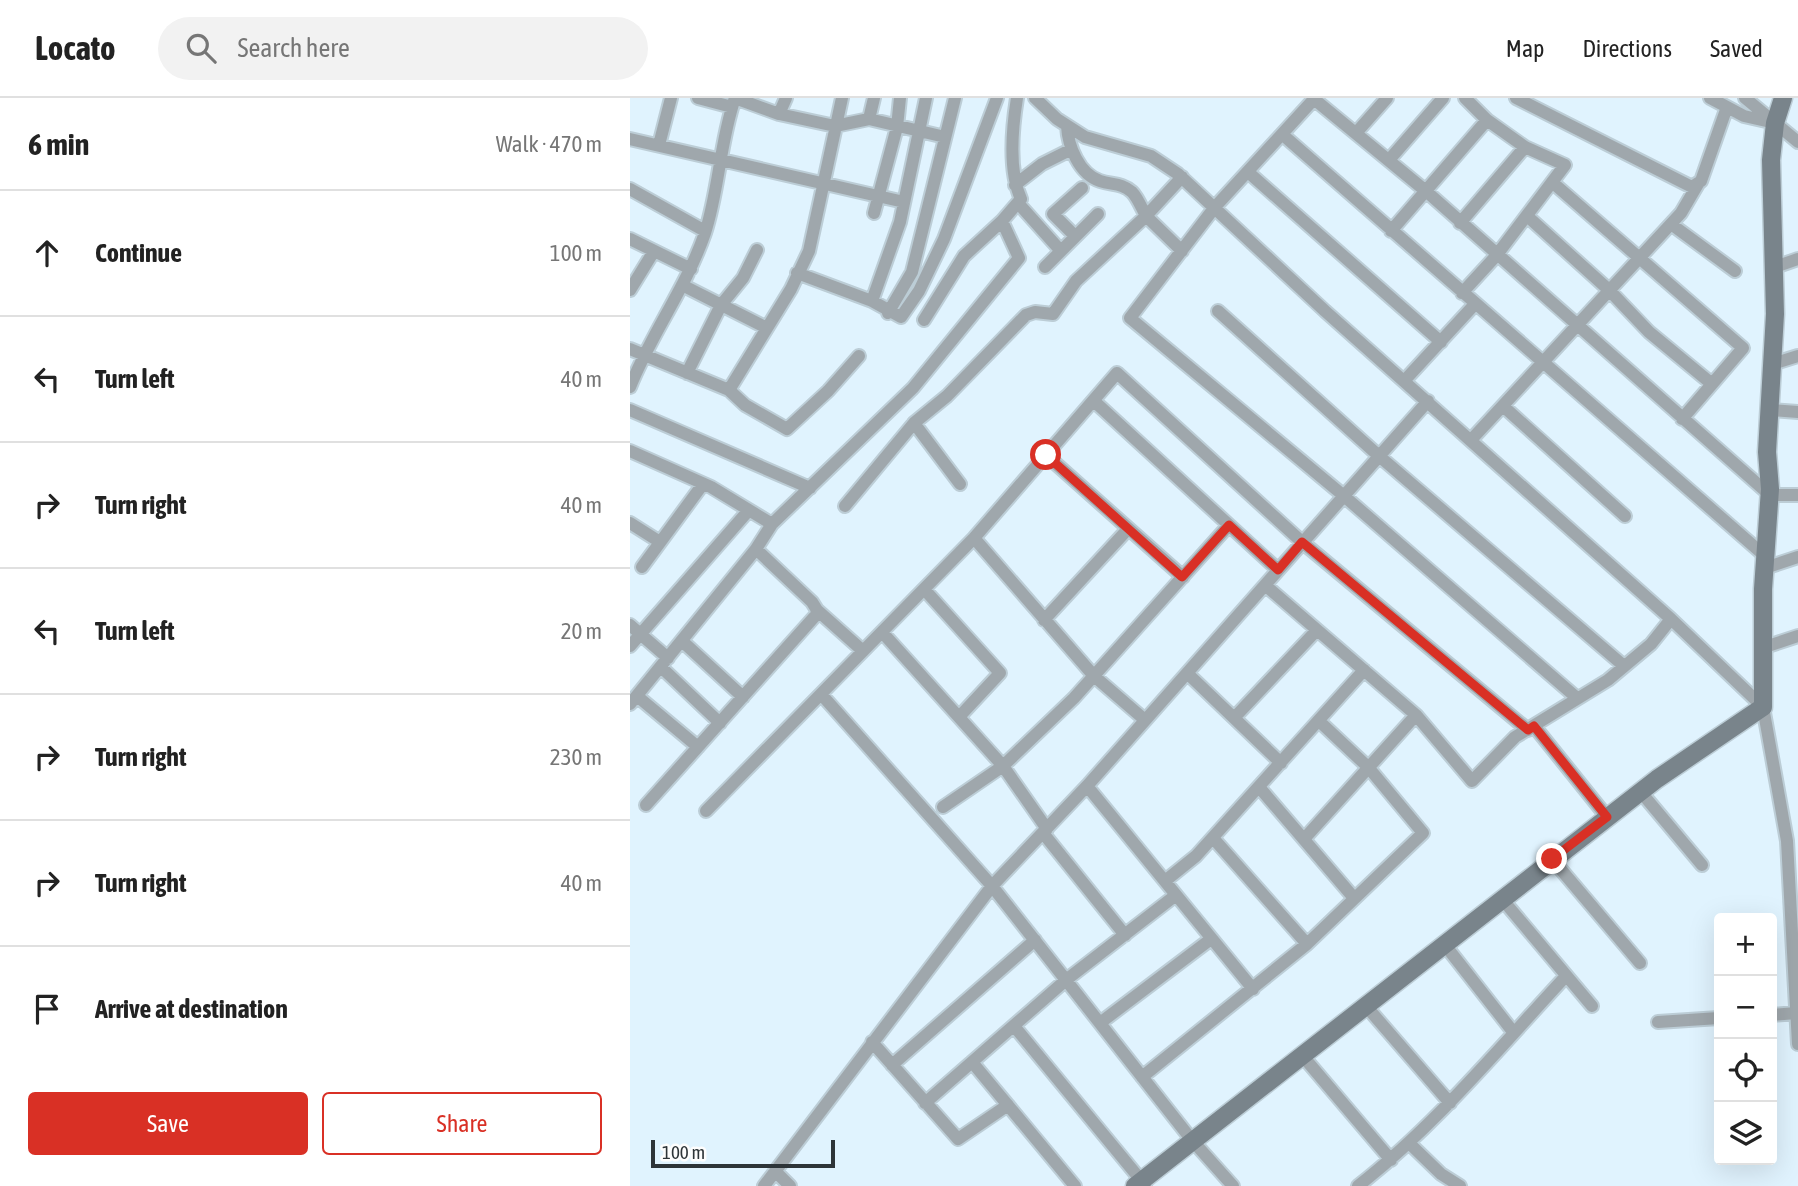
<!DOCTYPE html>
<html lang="en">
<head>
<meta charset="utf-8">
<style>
	body { margin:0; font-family:"Asap Condensed",sans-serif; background:#f2f2f2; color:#222 }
	.controls { position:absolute; right:21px; bottom:21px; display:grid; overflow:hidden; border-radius:7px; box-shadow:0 7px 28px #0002 }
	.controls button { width:63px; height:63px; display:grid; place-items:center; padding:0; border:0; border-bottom:2px solid #e0e0e0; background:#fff; color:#222; font:35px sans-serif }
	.scale { position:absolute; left:21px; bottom:18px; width:184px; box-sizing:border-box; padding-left:7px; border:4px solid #2d3438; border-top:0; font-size:19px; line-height:24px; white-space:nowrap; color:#2d3438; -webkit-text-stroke:5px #fdfdfd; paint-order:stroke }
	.stop { position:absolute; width:21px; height:21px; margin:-16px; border:5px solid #d93025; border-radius:50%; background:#fff }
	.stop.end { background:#d93025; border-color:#fff; box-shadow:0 2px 7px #0008 }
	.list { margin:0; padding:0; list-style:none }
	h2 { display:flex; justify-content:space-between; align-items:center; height:91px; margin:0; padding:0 28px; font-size:30px }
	h2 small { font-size:23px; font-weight:400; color:#767676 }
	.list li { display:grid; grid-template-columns:46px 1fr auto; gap:21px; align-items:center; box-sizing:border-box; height:126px; padding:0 28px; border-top:2px solid #e0e0e0 }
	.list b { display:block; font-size:26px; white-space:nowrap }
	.list em { font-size:23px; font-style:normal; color:#767676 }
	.actions { display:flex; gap:14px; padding:21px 28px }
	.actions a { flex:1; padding:16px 0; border:2px solid #d93025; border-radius:7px; text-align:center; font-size:24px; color:#d93025 }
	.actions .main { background:#d93025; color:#fff }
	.icon { flex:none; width:38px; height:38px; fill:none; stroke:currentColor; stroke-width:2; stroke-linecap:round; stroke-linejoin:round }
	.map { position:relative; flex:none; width:1168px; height:1088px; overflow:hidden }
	header { display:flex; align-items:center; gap:42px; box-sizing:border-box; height:98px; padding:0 35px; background:#fff; border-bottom:2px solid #e0e0e0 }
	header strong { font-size:33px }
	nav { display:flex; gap:38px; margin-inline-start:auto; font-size:24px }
	.search { width:490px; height:63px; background:#f2f2f2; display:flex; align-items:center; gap:18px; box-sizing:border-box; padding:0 24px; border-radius:38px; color:#767676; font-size:26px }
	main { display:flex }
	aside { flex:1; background:#fff }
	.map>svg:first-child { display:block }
</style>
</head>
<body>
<header>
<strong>Locato</strong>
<div class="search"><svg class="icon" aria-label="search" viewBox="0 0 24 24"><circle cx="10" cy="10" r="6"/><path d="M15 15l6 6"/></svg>Search here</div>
<nav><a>Map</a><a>Directions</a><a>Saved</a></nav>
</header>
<main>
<aside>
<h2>6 min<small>Walk · 470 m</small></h2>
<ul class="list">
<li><svg class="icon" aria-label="ahead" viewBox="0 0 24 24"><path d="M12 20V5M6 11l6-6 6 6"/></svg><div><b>Continue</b></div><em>100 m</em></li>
<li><svg class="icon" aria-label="left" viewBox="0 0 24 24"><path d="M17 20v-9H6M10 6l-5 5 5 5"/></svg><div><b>Turn left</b></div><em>40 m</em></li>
<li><svg class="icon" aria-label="right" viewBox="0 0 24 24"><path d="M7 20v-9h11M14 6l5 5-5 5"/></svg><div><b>Turn right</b></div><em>40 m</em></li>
<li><svg class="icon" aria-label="left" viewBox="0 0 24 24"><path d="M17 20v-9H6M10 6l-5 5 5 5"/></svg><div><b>Turn left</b></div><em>20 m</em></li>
<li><svg class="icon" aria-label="right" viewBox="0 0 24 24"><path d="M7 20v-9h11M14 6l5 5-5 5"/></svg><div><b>Turn right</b></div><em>230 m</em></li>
<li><svg class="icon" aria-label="right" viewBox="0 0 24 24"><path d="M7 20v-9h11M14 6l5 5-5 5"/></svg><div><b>Turn right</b></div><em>40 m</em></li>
<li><svg class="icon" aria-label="arrive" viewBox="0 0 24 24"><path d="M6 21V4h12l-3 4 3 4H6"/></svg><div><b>Arrive at destination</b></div></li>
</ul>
<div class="actions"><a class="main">Save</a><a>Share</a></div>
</aside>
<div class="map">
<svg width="1168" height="1088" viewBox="0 0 1168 1088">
	<rect width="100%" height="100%" fill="#e0f3fe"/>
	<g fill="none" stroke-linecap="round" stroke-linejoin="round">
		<g stroke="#bccdd6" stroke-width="16">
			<path id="street" d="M 68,0 L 102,9
				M 105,0 L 149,16 L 205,28 L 239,21 L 315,39
				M 405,0 L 427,21 L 455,39 L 521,58 L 548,76 L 695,213 L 1041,521 L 1133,609 L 1157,743 L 1168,946
				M 685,0 L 585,109 L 500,220 L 714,398 L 947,600
				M 886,0 L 1062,89 L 1071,83 L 1097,9
				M 1080,0 L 1114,18 L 1145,25
				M 1115,0 L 1168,44
				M 684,1 L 797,94 L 1140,397 L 1168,397
				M 149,16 L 156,0
				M 239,21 L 244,0
				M 437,28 C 438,48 449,76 470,83 C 482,87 492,85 502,94 C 508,100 512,111 516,118 L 552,79
				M 726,35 L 757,0
				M 653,37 L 1135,458
				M 0,41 L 274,104
				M 29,47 L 41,0
				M 759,62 L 813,0
				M 618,74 L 811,244
				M 922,84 L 1113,250 L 1052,321
				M 385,87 L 412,66 L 440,52
				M 0,91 L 75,133
				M 388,105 L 430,152
				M 244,115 L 267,29 L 270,0
				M 897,118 L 979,192 L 1019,234 L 1082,286
				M 830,125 L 895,49
				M 1041,126 L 1105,173
				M 761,133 L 857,22
				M 444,137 L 423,116 L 452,90
				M 0,141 L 61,171
				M 415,169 L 468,116
				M 1145,169 L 1168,161
				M 167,175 L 242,203 L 271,219 L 289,193 L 314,141 L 367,0
				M 52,187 L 137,230
				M 0,192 L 24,153
				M 832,195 L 866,158 L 935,67 L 895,49 L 857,22 L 835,0
				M 242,203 L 270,124 L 296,0
				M 588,213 L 749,358 L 994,568
				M 258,215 L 282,174 L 325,0
				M 294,222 L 334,158 L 372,123
				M 0,251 L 99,292 L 115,307 L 157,331 L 198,293 L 229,258
				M 1142,266 L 1168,258
				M 57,275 L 91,207 L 113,180 L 127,152
				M 775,282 L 845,206
				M 0,289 C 21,236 56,190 75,135 C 89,92 90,43 105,0
				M 99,292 L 161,191 L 179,153 L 212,0
				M 465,304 L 648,472
				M 873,308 L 995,418
				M 0,312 L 180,390
				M 1141,312 L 1168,314
				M 284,325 L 330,386
				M 841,342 L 1051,115 L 1068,86
				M 0,353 L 81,389 L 142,426
				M 416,357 L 553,479
				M 215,408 L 284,325 L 317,298 L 396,217 L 405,214 L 423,216 L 446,183 L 516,118 L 552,153
				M 0,425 L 30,444
				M 344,440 L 464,578 L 515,622
				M 12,469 L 73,386
				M 1135,470 L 1168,459
				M 635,487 L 786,617 L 842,683 L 885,639 L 978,582 L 1021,546 L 1041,521
				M 294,491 L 370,575 L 329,619
				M 187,512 L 233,553
				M 414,522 L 498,431
				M 0,527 L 38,560
				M 252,534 L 373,668 L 417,731
				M 52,543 L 113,599
				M 0,548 L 119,412
				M 1132,550 L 1168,538
				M 31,569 L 90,625
				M 557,575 L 651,665
				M 191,596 L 362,788 L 561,1041 L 603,1088
				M 7,598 L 68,649
				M 0,606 L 126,451 L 142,426 L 283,290 L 389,160 L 372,123 L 391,101 C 378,72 382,31 387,0
				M 604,620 L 687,532
				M 904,628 L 977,719
				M 457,688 L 623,891
				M 629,689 L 724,800
				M 1010,693 L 1072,767
				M 16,707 L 186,517 L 187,512 L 182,504 L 126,451
				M 313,709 L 373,668 L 444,600 L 599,427
				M 76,713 L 344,440 L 487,275 L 672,444 L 898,632
				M 413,735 L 495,837
				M 583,740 L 677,846
				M 674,741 L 786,617
				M 922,761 L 1010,865
				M 535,783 L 566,758 L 734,572
				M 872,801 L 962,908
				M 815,847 L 884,935
				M 736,908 L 820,1005
				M 1142,917 L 1166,915
				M 1028,924 L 1089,920
				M 470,925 L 581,841
				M 384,928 L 515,1087
				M 242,944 L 328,1041 L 378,1007
				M 671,956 L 761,1062
				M 342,964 L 445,1088
				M 262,967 L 405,842
				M 512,979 L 677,846 L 793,735 L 738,669 L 689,623
				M 295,1005 L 436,882 L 546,797
				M 779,1045 L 811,1076 L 830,1088
				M 145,1073 L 160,1088
				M 134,1088 L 362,788 L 457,688 L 798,303
				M 728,1088 C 806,1027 869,950 936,878"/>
		</g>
		<g stroke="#bccdd6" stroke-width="21">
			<path id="secondary" d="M 505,1088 L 1027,681 L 1133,609 L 1133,491 L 1140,391 L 1137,354 L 1145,216 L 1141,62 L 1145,25 L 1153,0"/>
		</g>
		<use href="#street" stroke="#9fa7ac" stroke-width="12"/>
		<use href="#secondary" stroke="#79848b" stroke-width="18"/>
	</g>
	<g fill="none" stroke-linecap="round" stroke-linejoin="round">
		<path stroke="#d93025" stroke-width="9" d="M 416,357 L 552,479 L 599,427 L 648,472 L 672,444 L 898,632 L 904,628 L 977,719 L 922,761"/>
	</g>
</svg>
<div class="controls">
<button>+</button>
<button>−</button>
<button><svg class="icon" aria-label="locate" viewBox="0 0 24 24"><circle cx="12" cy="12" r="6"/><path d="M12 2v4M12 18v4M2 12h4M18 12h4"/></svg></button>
<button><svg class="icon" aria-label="layers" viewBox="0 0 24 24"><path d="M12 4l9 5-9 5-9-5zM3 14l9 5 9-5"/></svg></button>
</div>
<div class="scale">100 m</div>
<div class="stop" style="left:416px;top:357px"></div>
<div class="stop end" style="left:922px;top:761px"></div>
</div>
</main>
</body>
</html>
